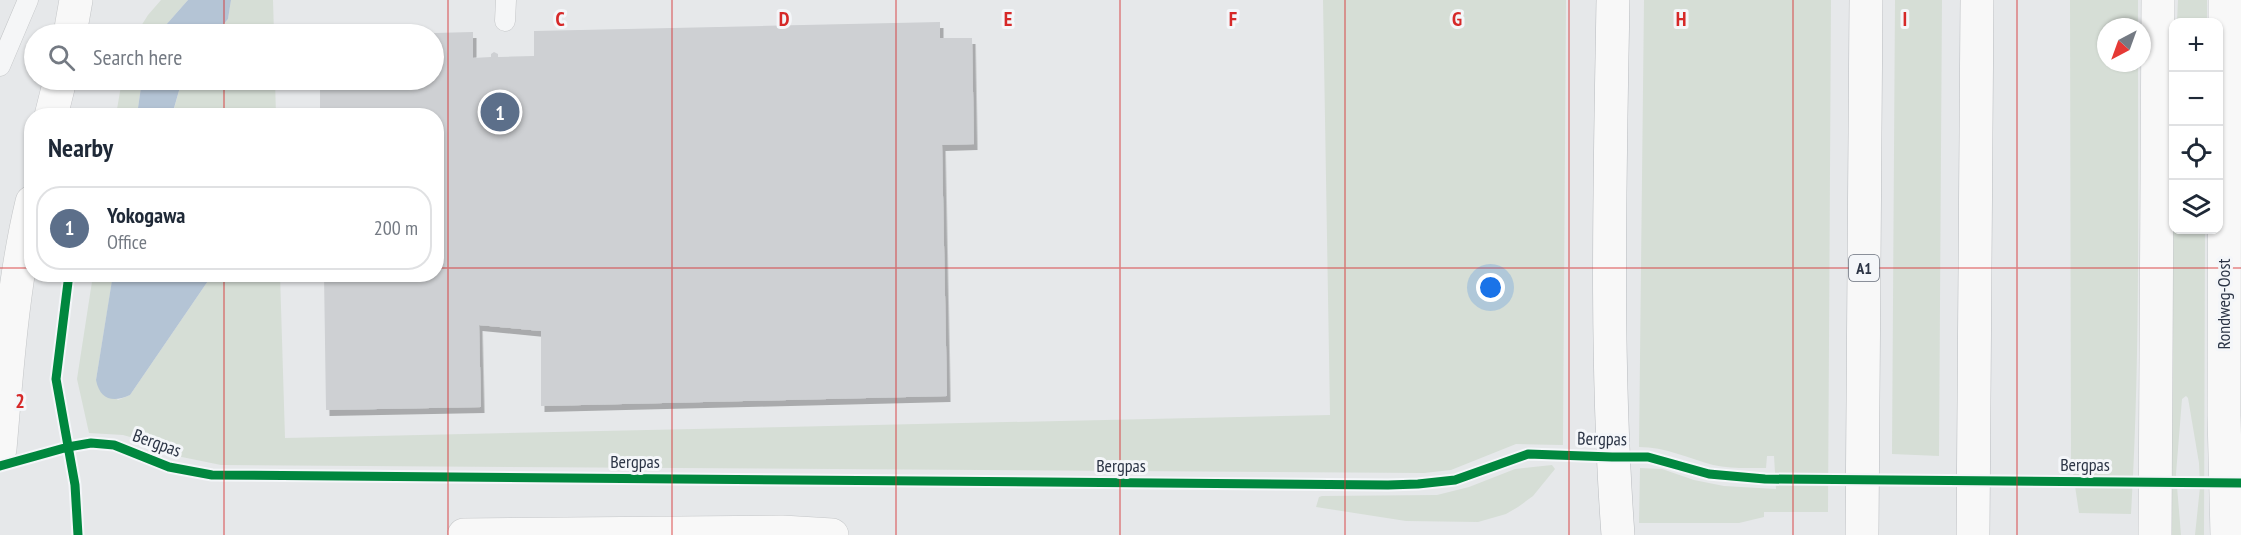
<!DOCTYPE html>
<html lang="en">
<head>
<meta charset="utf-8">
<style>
	body { margin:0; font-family:"PT Sans Narrow",sans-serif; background:#f6f6f7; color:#1f2937 }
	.controls { position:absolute; right:18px; top:18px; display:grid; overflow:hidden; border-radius:12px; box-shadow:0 2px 4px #0004 }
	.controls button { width:54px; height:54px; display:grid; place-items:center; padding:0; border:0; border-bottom:2px solid #e0e1e3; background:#fff; color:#1f2937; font:30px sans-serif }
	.compass { position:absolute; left:2097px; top:18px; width:54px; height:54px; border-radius:50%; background:#fff; box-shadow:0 2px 4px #0004; rotate:221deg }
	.you { position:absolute; left:1491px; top:288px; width:21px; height:21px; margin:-15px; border:4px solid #fff; border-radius:50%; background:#1a73e8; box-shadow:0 0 0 9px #1a73e833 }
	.badge { display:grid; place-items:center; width:39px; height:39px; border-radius:50%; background:#111827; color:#fff; font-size:20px; font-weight:700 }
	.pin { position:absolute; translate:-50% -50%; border:3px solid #fff; box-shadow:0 2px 6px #0006 }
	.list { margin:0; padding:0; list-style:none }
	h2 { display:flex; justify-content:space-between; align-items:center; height:78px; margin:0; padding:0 24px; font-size:26px }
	h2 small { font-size:20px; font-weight:400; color:#747a83 }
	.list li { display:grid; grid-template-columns:39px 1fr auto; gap:18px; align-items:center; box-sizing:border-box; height:84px; margin:0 12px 12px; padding:0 12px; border:2px solid #e0e1e3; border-radius:24px }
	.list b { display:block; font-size:22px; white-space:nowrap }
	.list p { margin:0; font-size:20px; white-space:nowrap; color:#747a83 }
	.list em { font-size:20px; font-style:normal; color:#747a83 }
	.icon { flex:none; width:33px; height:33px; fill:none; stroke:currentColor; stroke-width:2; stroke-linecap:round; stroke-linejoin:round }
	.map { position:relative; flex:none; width:2241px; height:535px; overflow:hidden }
	.search { position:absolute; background:#fff; box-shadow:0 2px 4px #0004; left:24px; top:24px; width:420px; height:66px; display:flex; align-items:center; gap:15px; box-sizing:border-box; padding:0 21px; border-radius:33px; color:#747a83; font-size:22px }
	.panel { position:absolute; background:#fff; box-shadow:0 2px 4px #0004; left:24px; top:108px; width:420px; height:174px; border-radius:24px }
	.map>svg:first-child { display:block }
</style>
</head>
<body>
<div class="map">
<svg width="2241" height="535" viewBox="0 0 2241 535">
	<defs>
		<filter id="shadow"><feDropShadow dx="3.5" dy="6" stdDeviation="0" flood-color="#0004"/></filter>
	</defs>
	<rect width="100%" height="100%" fill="#e6e8ea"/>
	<path fill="#d6ded6" d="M 161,0 L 188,0 L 158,34 L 136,34 L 148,15 Z
		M 231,0 L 273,0 L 274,34 L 215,34 L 228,19 Z
		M 1323,0 L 1566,0 L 1563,445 L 1516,444 L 1451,470 L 1424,473 L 221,465 L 172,455 L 141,440 L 123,435 L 89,433 L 77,379 L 93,275 L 113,275 L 96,380 L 118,400 L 130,395 L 212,275 L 280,274 L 285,438 L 1330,415 Z
		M 1644,0 L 1831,0 L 1828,512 L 1764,512 L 1764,517 L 1739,523 L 1639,523 L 1640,468 L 1662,469 L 1694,480 L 1724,486 L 1776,489 L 1774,456 L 1767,456 L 1766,468 C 1749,468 1730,469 1713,465 C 1688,458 1665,447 1639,447 Z
		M 1895,0 L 1942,0 L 1939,456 L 1892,454 Z
		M 2070,0 L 2138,0 L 2138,27 L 2106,27 L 2106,63 L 2138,63 C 2138,213 2140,364 2131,514 L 2079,513 L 2071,459 Z
		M 2178,0 L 2207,0 L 2207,22 L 2177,22 Z
		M 122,80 L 142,80 L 137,115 L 116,115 Z
		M 182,80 L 275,80 L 276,115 L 172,116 Z
		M 2173,185 L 2174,230 L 2205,230 L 2204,535 L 2195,535 L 2200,487 L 2199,463 L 2188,398 L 2186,396 L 2182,399 L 2176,474 L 2181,535 L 2170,535 Z
		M 1552,465 L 1555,469 L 1533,496 L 1518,507 L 1506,514 L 1478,522 L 1406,521 L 1316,507 L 1319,497 L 1322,496 L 1437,495 L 1469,487 L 1515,469 Z"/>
	<path fill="#b4c4d5" d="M 188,0 L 231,0 L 228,19 L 215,34 L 158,34 Z
		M 142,80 L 182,80 L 172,115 L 137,115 Z
		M 113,274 L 212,275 L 130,395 C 113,403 100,400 96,380 Z"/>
	<path fill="#ced0d3" filter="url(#shadow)" d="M 940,22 L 940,38 L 972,38 L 974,144 L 942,145 L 947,396 L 541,406 L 541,331 L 479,325 L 481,407 L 326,410 L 324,274 L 436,274 L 436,116 L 320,116 L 320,80 L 434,80 L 434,33 L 473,32 L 473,58 L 491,57 L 491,54 L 494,52 L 498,54 L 498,57 L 534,56 L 534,31 Z"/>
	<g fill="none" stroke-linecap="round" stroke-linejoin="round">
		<g stroke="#c4c6c8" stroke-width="21">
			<path id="lane" d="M 505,21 L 506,0
				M 0,66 L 28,0"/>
		</g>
		<g stroke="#c4c6c8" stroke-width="34">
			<path id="secondary" d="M 70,34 L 76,0
				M 51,116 L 60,80
				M 0,449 C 7,368 13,281 32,202
				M 464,535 L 782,532 L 832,535"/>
		</g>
		<g stroke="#c2c5c8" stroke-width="34">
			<path id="primary" d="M 2225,0 L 2224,415 L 2227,535
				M 2155,535 L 2158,0"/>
		</g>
		<g stroke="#b8bbbf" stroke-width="34">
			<path id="highway" d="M 1613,0 C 1610,178 1605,357 1618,535
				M 1862,535 L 1866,0
				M 1973,535 L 1977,0"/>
		</g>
		<use href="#lane" stroke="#f5f6f7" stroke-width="20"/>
		<use href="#secondary" stroke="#f8f8f8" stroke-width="33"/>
		<use href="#primary" stroke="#f8f8f8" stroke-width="33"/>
		<use href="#highway" stroke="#f8f8f8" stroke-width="33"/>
		<g stroke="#f4f6f9" stroke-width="13">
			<path id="cycleway" d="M 69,274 L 56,379 L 75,485 L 78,535
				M 0,466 L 68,447 L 91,443 L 114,445 L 169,467 L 212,475 L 1388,485 L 1418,484 L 1455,480 L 1528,454 L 1612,457 L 1648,457 L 1709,474 L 1765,479 L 2241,483"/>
		</g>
		<use href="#cycleway" stroke="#00873e" stroke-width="9"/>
	</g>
	<path fill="none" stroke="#d62828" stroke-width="1.5" stroke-opacity="0.55" d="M 224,0 L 224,34M 448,0 L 448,535M 672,0 L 672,535M 896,0 L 896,535M 1120,0 L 1120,535M 1345,0 L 1345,535M 1569,0 L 1569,535M 1793,0 L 1793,535M 2017,0 L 2017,535M 224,80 L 224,116M 0,268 L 32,268M 436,268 L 2241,268M 224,274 L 224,535"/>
	<g text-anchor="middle" stroke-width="6" stroke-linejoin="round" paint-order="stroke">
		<rect fill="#f4f6f9" stroke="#676e7b" stroke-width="1.5" x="1849" y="255" width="30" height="26" rx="4.5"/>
		<g font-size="16" font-weight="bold" fill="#2b3445">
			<text x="1864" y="274">A1</text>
		</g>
		<g font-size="18" fill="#2b3445" stroke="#f4f6f9">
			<text transform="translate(2224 304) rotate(-90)" y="6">Rondweg-Oost</text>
			<text transform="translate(1602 439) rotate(1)" y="6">Bergpas</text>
			<text transform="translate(157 443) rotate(20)" y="6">Bergpas</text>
			<text x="635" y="468">Bergpas</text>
			<text x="2085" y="471">Bergpas</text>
			<text x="1121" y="472">Bergpas</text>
		</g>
	</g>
	<g font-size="20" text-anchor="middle" font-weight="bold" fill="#d62828" stroke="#f4f6f9" stroke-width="6" stroke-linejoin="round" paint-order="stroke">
		<text x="560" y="26">C</text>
		<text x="784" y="26">D</text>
		<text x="1008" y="26">E</text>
		<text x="1233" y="26">F</text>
		<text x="1457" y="26">G</text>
		<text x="1681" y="26">H</text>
		<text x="1905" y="26">I</text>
		<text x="20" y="408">2</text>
	</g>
</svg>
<div class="controls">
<button>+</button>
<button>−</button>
<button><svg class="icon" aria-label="locate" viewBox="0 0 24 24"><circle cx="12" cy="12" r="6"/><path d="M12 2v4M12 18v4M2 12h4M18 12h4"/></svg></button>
<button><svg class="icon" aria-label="layers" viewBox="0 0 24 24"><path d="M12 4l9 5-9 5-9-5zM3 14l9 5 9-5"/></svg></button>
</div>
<svg class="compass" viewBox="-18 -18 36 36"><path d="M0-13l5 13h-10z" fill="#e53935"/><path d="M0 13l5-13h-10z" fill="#747a83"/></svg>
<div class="you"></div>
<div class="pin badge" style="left:500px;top:112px;background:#5c6f8a">1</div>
<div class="search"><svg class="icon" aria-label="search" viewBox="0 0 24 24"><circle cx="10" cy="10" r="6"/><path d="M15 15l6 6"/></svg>Search here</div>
<section class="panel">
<h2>Nearby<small></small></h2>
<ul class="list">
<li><span class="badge" style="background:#5c6f8a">1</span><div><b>Yokogawa</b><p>Office</p></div><em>200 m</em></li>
</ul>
</section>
</div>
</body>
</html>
